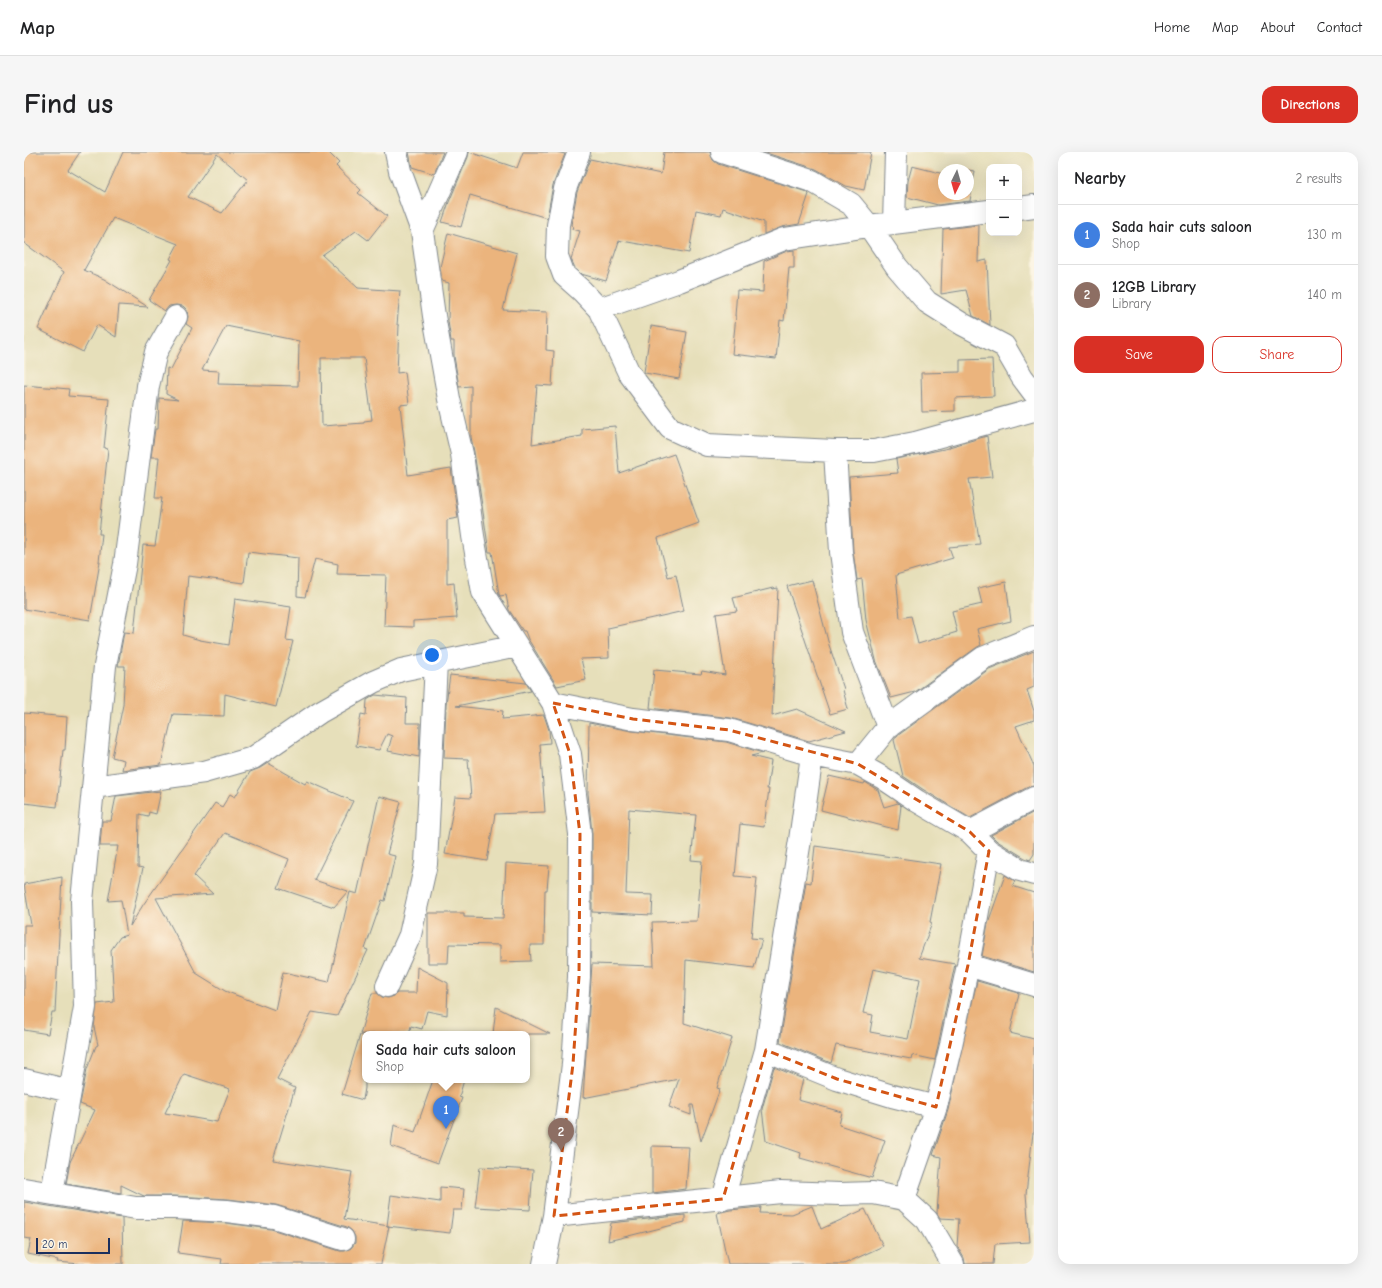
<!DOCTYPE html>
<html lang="en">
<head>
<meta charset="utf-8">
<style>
	body { margin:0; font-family:"Comic Neue",sans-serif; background:#f6f6f6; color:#202124 }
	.controls { position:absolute; right:12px; top:12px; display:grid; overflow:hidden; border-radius:8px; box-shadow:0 4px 16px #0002 }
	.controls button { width:36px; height:36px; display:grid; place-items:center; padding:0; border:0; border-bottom:1px solid #e0e0e0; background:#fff; color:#202124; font:20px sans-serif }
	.compass { position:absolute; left:914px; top:12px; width:36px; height:36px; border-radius:50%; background:#fff; box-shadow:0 4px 16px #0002; rotate:185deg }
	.scale { position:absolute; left:12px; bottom:10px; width:74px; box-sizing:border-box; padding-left:4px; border:2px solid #1b2f5e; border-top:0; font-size:11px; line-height:14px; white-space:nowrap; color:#1b2f5e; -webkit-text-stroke:3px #fcf5e5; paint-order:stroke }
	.you { position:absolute; left:408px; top:503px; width:14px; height:14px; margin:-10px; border:3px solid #fff; border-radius:50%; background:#1a73e8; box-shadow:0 0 0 6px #1a73e833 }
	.badge { display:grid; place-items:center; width:26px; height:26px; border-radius:50%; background:#d93025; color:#fff; font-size:13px; font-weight:700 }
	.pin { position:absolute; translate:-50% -33px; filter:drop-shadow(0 1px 2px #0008) }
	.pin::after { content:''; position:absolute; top:21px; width:14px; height:12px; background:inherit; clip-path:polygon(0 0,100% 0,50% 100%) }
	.popup { position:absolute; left:338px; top:879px; width:168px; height:52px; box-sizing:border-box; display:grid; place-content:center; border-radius:8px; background:#fff; filter:drop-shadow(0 1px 3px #0005); font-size:13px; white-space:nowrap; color:#757577 }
	.popup b { font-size:15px; color:#202124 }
	.popup::after { content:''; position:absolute; left:50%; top:100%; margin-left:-8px; border:8px solid transparent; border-top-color:#fff }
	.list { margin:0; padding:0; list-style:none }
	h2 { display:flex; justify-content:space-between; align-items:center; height:52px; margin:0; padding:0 16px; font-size:17px }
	h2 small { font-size:13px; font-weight:400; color:#757577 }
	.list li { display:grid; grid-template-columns:26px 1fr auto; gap:12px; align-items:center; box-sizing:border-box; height:60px; padding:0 16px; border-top:1px solid #e0e0e0 }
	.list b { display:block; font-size:15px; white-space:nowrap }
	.list p { margin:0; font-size:13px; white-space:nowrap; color:#757577 }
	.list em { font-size:13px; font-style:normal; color:#757577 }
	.actions { display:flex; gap:8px; padding:12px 16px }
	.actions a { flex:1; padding:9px 0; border:1px solid #d93025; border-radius:12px; text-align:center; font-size:14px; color:#d93025 }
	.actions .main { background:#d93025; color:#fff }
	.map { position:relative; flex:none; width:1010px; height:1112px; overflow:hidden; border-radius:12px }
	header { display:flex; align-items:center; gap:24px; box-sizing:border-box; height:56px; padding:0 20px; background:#fff; border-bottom:1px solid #e0e0e0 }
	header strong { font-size:19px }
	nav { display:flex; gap:22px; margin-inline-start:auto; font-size:14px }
	.intro { display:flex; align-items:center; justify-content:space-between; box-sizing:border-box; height:96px; padding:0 24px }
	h1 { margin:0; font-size:28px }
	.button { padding:10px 18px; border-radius:12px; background:#d93025; color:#fff; font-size:14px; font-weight:700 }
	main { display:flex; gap:24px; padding:0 24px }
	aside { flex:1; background:#fff; border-radius:12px; box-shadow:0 4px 16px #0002 }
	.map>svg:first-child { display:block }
</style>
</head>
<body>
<header>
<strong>Map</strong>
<nav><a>Home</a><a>Map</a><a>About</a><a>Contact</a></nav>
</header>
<div class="intro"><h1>Find us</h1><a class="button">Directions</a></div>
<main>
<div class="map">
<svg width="1010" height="1112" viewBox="0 0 1010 1112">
	<rect width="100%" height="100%" fill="#fcf5e5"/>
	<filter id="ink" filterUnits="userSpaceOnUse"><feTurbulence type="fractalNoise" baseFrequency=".025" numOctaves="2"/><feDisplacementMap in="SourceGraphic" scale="8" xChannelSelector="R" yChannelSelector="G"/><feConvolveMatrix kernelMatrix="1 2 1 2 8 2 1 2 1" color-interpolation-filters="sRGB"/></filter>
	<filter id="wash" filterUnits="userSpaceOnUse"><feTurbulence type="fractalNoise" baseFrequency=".012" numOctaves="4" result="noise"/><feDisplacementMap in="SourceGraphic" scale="16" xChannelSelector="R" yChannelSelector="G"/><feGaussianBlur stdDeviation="0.9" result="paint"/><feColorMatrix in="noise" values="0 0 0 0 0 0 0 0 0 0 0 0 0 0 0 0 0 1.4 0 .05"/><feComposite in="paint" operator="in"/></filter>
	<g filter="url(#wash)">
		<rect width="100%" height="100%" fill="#e6dfba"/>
		<g id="blocks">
			<path fill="#ebb47d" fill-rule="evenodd" d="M 0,0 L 56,0 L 44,18 L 81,40 L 99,0 L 304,0 L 315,11 L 312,14 L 337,38 L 334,41 L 363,64 L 344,88 L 332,79 L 298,103 L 334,136 L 376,139 L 373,173 L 375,173 L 373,221 L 381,220 L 385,252 L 376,253 L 384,323 L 427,316 L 434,366 L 423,368 L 423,432 L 430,431 L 433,466 L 389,469 L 389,475 L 360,474 L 362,423 L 313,422 L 314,412 L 291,407 L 281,445 L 273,444 L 274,406 L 224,400 L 220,431 L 164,424 L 159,483 L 176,488 L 205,493 L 211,447 L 267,455 L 262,488 L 269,489 L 252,555 L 201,542 L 200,564 L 149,562 L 137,613 L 98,618 L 100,608 L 88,605 L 99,553 L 101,514 L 94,514 L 100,480 L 110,481 L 119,393 L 131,394 L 138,346 L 131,346 L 135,305 L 127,305 L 131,277 L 134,277 L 135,246 L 154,248 L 142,242 L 143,216 L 147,217 L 168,176 L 162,172 L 164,165 L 163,158 L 159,154 L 152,153 L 145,154 L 141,159 L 125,148 L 148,108 L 146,107 L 154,92 L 89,66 L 60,118 L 80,127 L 124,155 L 95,153 L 92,185 L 73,173 L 59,200 L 14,177 L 40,120 L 0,91 ZM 193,2 L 224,28 L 198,61 L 164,45 ZM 202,174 L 275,189 L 274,234 L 194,232 L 195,219 L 178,218 ZM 297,206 L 340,206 L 348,268 L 340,269 L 340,271 L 298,274 Z
				M 385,0 L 419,0 L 410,22 L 388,15 Z
				M 445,0 L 493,16 L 499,0 L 533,0 L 541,2 L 529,33 L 523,66 L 446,43 L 437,75 L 418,70 L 425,50 L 444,5 Z
				M 640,0 L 686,0 L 689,8 L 694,12 L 783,40 L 785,42 L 775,72 L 758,75 L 740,82 L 740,70 L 699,56 L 697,63 L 672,58 L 665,101 L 598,89 L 598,90 L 595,89 L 582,129 L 557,122 L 551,116 L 547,107 L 556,79 L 548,77 L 549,74 L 547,73 L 553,40 L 566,7 L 637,22 Z
				M 739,0 L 847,0 L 840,38 L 822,34 L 792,17 Z
				M 888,14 L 920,22 L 920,42 L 944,42 L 944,18 L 951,19 L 946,49 L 914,53 L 883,45 L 884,29 Z
				M 955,73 L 954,110 L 963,108 L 966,173 L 949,164 L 942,138 L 917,142 L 919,77 Z
				M 424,81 L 493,101 L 479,158 L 523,160 L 522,198 L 530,199 L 528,234 L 513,233 L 508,292 L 558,284 L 558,277 L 591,274 L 595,321 L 650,302 L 675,371 L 634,386 L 644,425 L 652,423 L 660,459 L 584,476 L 585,506 L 557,507 L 562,528 L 533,534 L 504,487 L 501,479 L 499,479 L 485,458 L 482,443 L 476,444 L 475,442 L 468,400 L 465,400 L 450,300 L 447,285 L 447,234 L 435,235 L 430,204 L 430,189 L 427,189 L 424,169 L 425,131 L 418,129 L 416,115 Z
				M 770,98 L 770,116 L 765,116 L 760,169 L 756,168 L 752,207 L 708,202 L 712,164 L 711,164 L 713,138 L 739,140 L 740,109 L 763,99 Z
				M 627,174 L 663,180 L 655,227 L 621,221 L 620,220 Z
				M 968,207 L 970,244 L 931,246 L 931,259 L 898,260 L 897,221 L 936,220 L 936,208 Z
				M 0,233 L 45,237 L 44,244 L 85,247 L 80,296 L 84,297 L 75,382 L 78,382 L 75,410 L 76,410 L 66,468 L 0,457 Z
				M 963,284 L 968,325 L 945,327 L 956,392 L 925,395 L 929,406 L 872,423 L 876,466 L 887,464 L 894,492 L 933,480 L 928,459 L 958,452 L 954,436 L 982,430 L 987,469 L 953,477 L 957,493 L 952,496 L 891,540 L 867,546 L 852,508 L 842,468 L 838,427 L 833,428 L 829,399 L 825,325 L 874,321 L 872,307 L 925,296 L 925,295 Z
				M 788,428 L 805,493 L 820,537 L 819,538 L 824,557 L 806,562 L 763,434 Z
				M 749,436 L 749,437 L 754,436 L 748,564 L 773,557 L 822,579 L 785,589 L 707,566 L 626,556 L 630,518 L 677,522 L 678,519 L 701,523 L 692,462 L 713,459 L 709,446 Z
				M 1010,499 L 1010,535 L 1003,538 L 1010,559 L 1010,568 L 992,574 L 1010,614 L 1010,634 L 1004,635 L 946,666 L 900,638 L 879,624 L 870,588 L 873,584 L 965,517 Z
				M 426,523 L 502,531 L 507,539 L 432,554 L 479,559 L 478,567 L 520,563 L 525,578 L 526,591 L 516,592 L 521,660 L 471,662 L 463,709 L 421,702 L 431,645 L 447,646 L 444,607 L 420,606 L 422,552 Z
				M 351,543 L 383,546 L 382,571 L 396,571 L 395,605 L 364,599 L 368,584 L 363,582 L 355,598 L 332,594 L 337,562 L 342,563 L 343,548 Z
				M 0,561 L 43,565 L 41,598 L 39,598 L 33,655 L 0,651 Z
				M 565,571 L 608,579 L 702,590 L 739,601 L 727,604 L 747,609 L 743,637 L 745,637 L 740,675 L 716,672 L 711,724 L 733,726 L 727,786 L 738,787 L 730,816 L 662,808 L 660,871 L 708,886 L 693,936 L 696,937 L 677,989 L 669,953 L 667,953 L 667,963 L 645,955 L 655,927 L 559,946 L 568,812 L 630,814 L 628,770 L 673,769 L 678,709 L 667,708 L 672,663 L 605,657 L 602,742 L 629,743 L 628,763 L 568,760 L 568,682 L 564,641 Z
				M 244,611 L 281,632 L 283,629 L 329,649 L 290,728 L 324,739 L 310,755 L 254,736 L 265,707 L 201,681 L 170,724 L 189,742 L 132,746 L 172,821 L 201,839 L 251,858 L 259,820 L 305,830 L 326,740 L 333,742 L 355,644 L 377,650 L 363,702 L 371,704 L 361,749 L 358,748 L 341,797 L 344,798 L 313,864 L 288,860 L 253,927 L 271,936 L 249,1008 L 328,1020 L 320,1067 L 365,1074 L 357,1112 L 197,1112 L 198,1107 L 154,1101 L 159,1069 L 202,1071 L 247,1077 L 316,1099 L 321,1099 L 327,1096 L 331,1091 L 331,1085 L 328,1079 L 323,1075 L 252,1053 L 204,1047 L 151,1044 L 120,1044 L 97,1033 L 97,1041 L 42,1032 L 46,1010 L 71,958 L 56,952 L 63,917 L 72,894 L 74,893 L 70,875 L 73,852 L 90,850 L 87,798 L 96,785 L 103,783 L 97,748 L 84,749 L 94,694 L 76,694 L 78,669 L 87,669 L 92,644 L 137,639 L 132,662 L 125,660 L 124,664 L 115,662 L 114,715 L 119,716 L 106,774 L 119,753 L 191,651 L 198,655 L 206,642 L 211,645 L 226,620 L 236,616 ZM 160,922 L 206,937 L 193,970 L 141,961 Z
				M 805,624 L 840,632 L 841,630 L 852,637 L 854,638 L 860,655 L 874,651 L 877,654 L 874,678 L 797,658 Z
				M 1010,660 L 1010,702 L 1006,708 L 1001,706 L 973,689 L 967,683 Z
				M 791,694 L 917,712 L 906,770 L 908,771 L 895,806 L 931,812 L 911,908 L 888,903 L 887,907 L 812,893 L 807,911 L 756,890 L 782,730 L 787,731 ZM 849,817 L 896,827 L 884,887 L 846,880 L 849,863 L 839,861 Z
				M 482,711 L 525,714 L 523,738 L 521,738 L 520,793 L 506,793 L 507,809 L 476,810 L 476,793 L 425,792 L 424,811 L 404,811 L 404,761 L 440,761 L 440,765 L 479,766 Z
				M 981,723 L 991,729 L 988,734 L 1010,741 L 1010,820 L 958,804 L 964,771 Z
				M 38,725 L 31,860 L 28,860 L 24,882 L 0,878 L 0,773 L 7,773 L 0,732 Z
				M 393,815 L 424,831 L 423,863 L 403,859 L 398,877 L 387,874 L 385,882 L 336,882 L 348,841 L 353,841 L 358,845 L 364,846 L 370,844 L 373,841 L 392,841 Z
				M 953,829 L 995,841 L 986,881 L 1010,887 L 1010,981 L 1009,981 L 1002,1042 L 1006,1090 L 971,1092 L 969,1112 L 941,1112 L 940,1106 L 933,1094 L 935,1067 L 916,1066 L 913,1061 L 917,1005 L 909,1003 L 924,958 Z
				M 472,855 L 526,882 L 469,882 Z
				M 336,883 L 341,884 L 341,936 L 339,948 L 318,942 Z
				M 750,915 L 779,927 L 774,948 L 818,960 L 815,973 L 861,988 L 848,1026 L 776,1006 L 777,1001 L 742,989 L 738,957 Z
				M 409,928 L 440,928 L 435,945 L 438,946 L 414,1011 L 367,994 L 370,973 L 391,980 Z
				M 628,994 L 665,995 L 662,1037 L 628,1041 Z
				M 456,1015 L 509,1018 L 506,1058 L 451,1055 Z
				M 416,1035 L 440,1037 L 438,1058 L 429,1058 L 426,1081 L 363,1074 L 367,1043 L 416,1050 Z
				M 0,1050 L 98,1066 L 99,1112 L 56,1112 L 33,1110 L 34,1108 L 4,1102 L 7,1087 L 0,1086 Z
				M 788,1054 L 797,1077 L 841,1057 L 859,1094 L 820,1112 L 704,1112 L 693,1061 L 706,1058 L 737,1055 L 736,1061 L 768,1062 Z
				M 661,1063 L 661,1070 L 584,1089 L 587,1071 Z"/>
		</g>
	</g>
	<g filter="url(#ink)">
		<use href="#blocks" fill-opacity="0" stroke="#80878c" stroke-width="1"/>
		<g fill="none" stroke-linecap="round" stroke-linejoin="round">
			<g stroke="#80878c" stroke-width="24">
				<path id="street" d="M 372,0 L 376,19 L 398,79 L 410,164 L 425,247 L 438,302 L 449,384 L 459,440 L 529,551 L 546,602 L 556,682 L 555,825 L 549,912 L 530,1064 L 520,1112
					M 555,0 L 541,37 L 534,73 L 533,104 L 540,123 L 558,139 L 575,157 L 605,221 L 646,276 L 683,293 L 811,299 L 850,299 L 891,291 L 1010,258
					M 698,0 L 788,29 L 827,52 L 845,74 L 873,115 L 903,150 L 938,172 L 980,194 L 998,225 L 1010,241
					M 995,56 L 1010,54
					M 870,71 L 872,0
					M 398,79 L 433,0
					M 575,157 L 655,129 L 760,87 L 845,74 L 965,59
					M 811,299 L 817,400 L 828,480 L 864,575
					M 529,551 L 609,567 L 705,578 L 788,603 L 834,612 L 859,626 L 893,649 L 946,680 L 965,699 L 996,718 L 1010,722
					M 834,612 L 864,575 L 959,506 L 1010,485
					M 69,635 L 180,620 L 229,606 L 296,560 L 349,530 L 377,518 L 493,494
					M 946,680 L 1010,646
					M 944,813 L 1010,833
					M 363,834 L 386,783 L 402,712 L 412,511
					M 742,898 L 813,927 L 868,944 L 912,955
					M 0,928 L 46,939
					M 0,1037 L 112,1056 L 150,1056 L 203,1059 L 250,1065 L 319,1087
					M 28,1041 L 61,855 L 58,749 L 81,514 L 101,412 L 124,234 L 132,200 L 152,165
					M 699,1047 L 742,898 L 776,688 L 788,603
					M 880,1047 L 912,955 L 927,893 L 944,813 L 965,699
					M 530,1064 L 757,1040 L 816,1042 L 849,1041 L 880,1047 L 903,1068 L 929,1112"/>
			</g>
			<use href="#street" stroke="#fff" stroke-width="22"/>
		</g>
	</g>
	<path fill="none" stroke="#d45514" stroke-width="3" stroke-dasharray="8 5" stroke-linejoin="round" d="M 529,551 L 609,567 L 705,578 L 834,612 L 946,680 L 965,699 L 944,813 L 912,955 L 813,927 L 742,898 L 699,1047 L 530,1064 L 549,912 L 555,825 L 556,682 L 546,602 Z"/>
</svg>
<div class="controls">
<button>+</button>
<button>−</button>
</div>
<svg class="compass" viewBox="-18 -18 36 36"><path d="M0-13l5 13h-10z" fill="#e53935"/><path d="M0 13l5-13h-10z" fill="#757577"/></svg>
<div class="scale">20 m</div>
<div class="you"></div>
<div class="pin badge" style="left:422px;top:977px;background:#3f7fe0">1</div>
<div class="popup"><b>Sada hair cuts saloon</b>Shop</div>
<div class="pin badge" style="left:537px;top:999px;background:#8d6e63">2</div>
</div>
<aside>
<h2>Nearby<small>2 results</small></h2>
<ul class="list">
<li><span class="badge" style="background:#3f7fe0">1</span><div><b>Sada hair cuts saloon</b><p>Shop</p></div><em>130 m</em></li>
<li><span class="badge" style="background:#8d6e63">2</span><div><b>12GB Library</b><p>Library</p></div><em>140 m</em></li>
</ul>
<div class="actions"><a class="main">Save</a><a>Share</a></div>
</aside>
</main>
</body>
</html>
